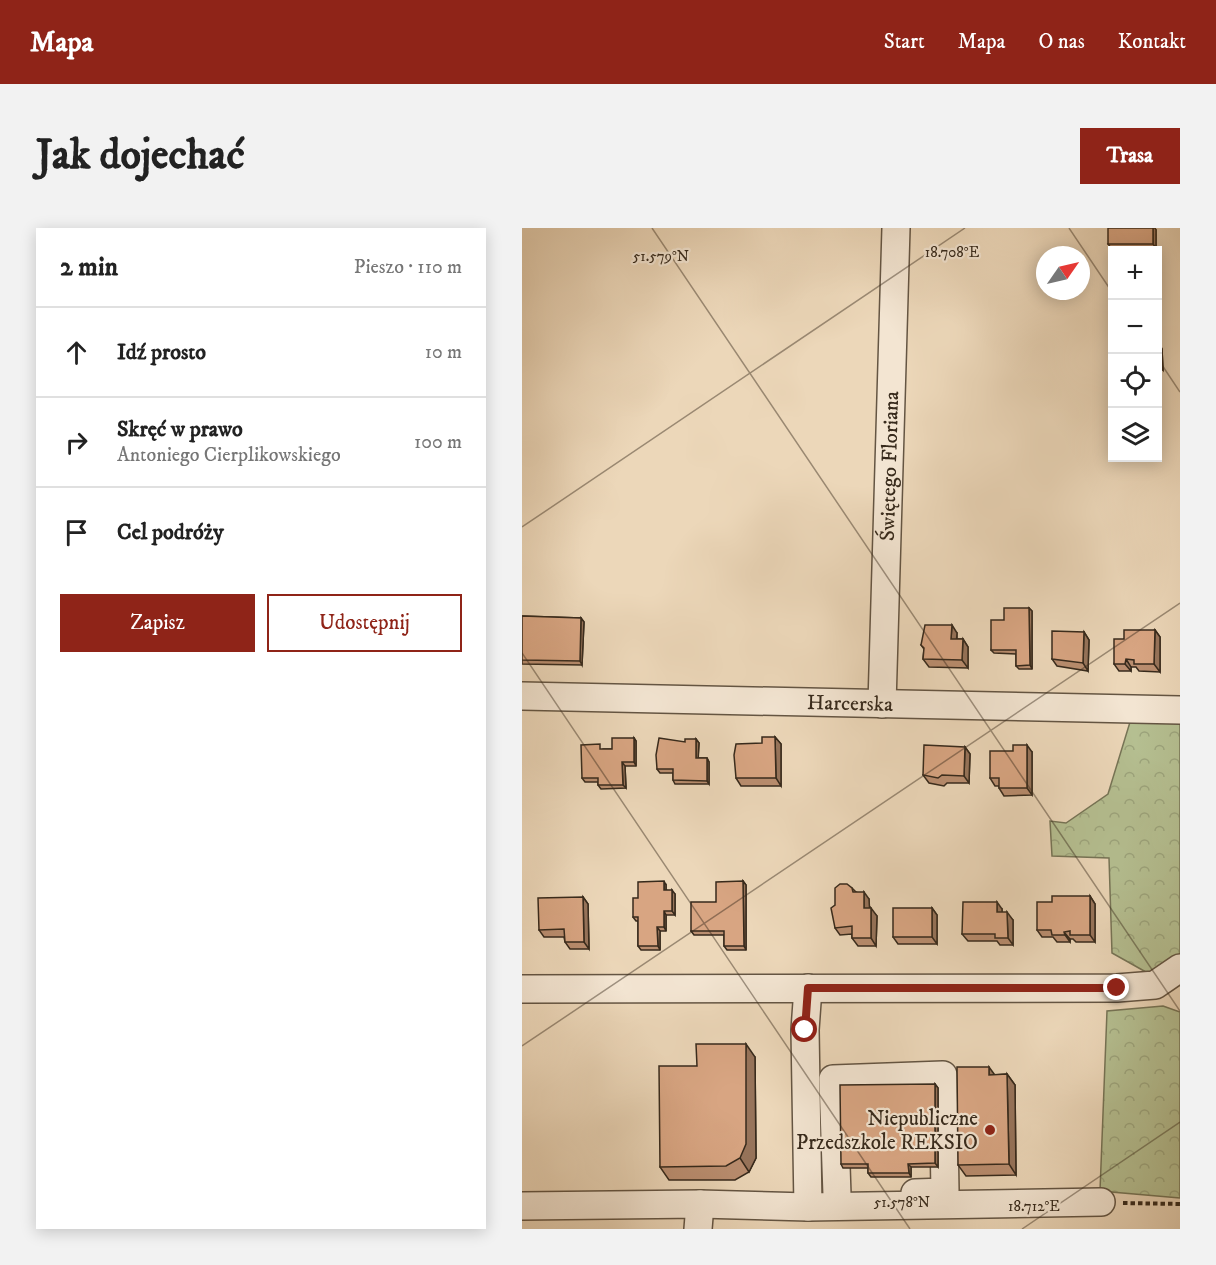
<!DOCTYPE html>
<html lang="pl">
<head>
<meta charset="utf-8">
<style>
	body { margin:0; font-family:"IM FELL DW Pica",serif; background:#f2f2f2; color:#222 }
	.controls { position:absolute; right:18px; top:18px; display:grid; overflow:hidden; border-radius:0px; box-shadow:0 3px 15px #0003 }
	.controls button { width:54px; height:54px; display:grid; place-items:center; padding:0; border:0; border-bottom:2px solid #e0e0e0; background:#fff; color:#222; font:30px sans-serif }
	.compass { position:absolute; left:514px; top:18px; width:54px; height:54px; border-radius:50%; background:#fff; box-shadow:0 3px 15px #0003; rotate:56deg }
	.stop { position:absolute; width:18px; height:18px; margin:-14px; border:4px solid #8f2418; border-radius:50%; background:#fff }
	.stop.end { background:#8f2418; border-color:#fff; box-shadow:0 2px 6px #0008 }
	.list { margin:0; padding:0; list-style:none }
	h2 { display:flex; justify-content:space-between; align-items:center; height:78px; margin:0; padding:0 24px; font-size:26px }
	h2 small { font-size:20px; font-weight:400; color:#767676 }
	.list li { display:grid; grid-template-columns:39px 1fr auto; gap:18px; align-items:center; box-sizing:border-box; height:90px; padding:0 24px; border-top:2px solid #e0e0e0 }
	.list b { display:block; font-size:22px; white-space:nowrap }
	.list p { margin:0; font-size:20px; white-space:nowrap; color:#767676 }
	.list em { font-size:20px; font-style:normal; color:#767676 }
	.actions { display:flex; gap:12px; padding:18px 24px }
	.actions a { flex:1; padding:14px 0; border:2px solid #8f2418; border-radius:0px; text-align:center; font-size:21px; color:#8f2418 }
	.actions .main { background:#8f2418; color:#fff }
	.icon { flex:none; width:33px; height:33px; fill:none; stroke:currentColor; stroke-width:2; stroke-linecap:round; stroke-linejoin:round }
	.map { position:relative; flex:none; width:658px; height:1001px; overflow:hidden; border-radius:0px }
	header { display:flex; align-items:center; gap:36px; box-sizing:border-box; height:84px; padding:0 30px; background:#8f2418; color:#fff }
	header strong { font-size:28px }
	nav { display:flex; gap:33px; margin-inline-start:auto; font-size:21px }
	.intro { display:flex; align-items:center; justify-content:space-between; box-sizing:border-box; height:144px; padding:0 36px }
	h1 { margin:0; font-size:42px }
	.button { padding:15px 27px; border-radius:0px; background:#8f2418; color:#fff; font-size:21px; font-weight:700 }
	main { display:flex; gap:36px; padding:0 36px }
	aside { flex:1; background:#fff; border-radius:0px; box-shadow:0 3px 15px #0003 }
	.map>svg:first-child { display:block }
</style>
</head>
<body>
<header>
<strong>Mapa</strong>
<nav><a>Start</a><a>Mapa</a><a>O nas</a><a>Kontakt</a></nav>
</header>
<div class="intro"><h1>Jak dojechać</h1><a class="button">Trasa</a></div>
<main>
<aside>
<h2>2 min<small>Pieszo · 110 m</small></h2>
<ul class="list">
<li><svg class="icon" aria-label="ahead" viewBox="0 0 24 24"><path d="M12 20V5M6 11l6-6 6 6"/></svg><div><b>Idź prosto</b></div><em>10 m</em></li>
<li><svg class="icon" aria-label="right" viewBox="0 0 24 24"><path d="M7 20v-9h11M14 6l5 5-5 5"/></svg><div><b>Skręć w prawo</b><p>Antoniego Cierplikowskiego</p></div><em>100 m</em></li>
<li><svg class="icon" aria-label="arrive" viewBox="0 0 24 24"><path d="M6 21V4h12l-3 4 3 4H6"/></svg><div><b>Cel podróży</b></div></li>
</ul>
<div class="actions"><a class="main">Zapisz</a><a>Udostępnij</a></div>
</aside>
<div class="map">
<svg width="658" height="1001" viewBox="0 0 658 1001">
	<defs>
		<pattern id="forest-crowns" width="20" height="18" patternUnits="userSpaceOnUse" patternTransform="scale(1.5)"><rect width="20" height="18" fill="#b5bf91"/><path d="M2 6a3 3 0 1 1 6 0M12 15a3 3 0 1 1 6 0" fill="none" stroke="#9ca47c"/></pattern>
	</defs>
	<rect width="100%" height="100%" fill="#ecd7b9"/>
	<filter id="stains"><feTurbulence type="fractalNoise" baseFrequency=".00333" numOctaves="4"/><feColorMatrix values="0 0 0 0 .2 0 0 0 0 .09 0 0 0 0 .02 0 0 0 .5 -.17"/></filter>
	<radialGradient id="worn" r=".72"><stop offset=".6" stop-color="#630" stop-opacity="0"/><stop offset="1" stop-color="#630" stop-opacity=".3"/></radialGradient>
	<path fill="url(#forest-crowns)" stroke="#767456" stroke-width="1.5" d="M 612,481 L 658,482 L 658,740 L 640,753 L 590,725 L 587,630 L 530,628 L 528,593 L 544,595 L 586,566 Z
		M 641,778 L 658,784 L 658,970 L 578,963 L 585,783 Z"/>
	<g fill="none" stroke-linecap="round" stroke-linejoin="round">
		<g stroke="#645543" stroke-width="30">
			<g id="minor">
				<path id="s1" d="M 0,468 L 658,482"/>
				<path id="s2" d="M 360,476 L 374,0"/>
				<path d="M 286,760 L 283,802 L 286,979"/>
				<path d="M 0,761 L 595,760 L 633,757 L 658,740"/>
				<path d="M 315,967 L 311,851 L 421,847 L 423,964 L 393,965"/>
				<path d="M 0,978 L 178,976 L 286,979 L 579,974"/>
				<path d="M 176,1001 L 178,976"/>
			</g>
		</g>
		<path stroke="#372a1c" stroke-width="4" stroke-dasharray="4.5 3" stroke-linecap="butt" d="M 601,975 L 658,976"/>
		<use href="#minor" stroke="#f3e5d2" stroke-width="27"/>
	</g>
	<path fill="#ba8e70" stroke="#372a1c" stroke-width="1.5" d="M 634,2 L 634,20 L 589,20 L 586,16 Z
		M 636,117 L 638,117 L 640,121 L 641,142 L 636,142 Z
		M 507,380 L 510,383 L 510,441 L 497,441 L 494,438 L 494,426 L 472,425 L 469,422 L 482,392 Z
		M 0,388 L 59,390 L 62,394 L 60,437 L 0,436 Z
		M 633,402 L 638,409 L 638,444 L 617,443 L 614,439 L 609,439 L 609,443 L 597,443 L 592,436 L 602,411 Z
		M 562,404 L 567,412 L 566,443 L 535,438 L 530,431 Z
		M 435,405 L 435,411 L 441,411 L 446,419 L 446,440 L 407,439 L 401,431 L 402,421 L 399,417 Z
		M 253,509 L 259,516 L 259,558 L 219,558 L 214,550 Z
		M 112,510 L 114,513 L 114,538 L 103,538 L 104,560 L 79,561 L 76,557 L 76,554 L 63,554 L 60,550 L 81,521 L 90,521 Z
		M 174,511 L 177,515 L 176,530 L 185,530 L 187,534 L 187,556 L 153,556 L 151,552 L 151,545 L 138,545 L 135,541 L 163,514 Z
		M 443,519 L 448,526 L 447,555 L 425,555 L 422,558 L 407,555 L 401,547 Z
		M 510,524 L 510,567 L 482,568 L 477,560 L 477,558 L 473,558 L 468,550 Z
		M 221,653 L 224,657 L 224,722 L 205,722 L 202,718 L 202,707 L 172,707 L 169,703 L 194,674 Z
		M 144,657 L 144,662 L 153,666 L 153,687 L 144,687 L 144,703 L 138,703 L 138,722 L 119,722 L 116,718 L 116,693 L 114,693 L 111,689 Z
		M 330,660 L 334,664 L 347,671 L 347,680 L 355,688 L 354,718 L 336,718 L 330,710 L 330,706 L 318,707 L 313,700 Z
		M 568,668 L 573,676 L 573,714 L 554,714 L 551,711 L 548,711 L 548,714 L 535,714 L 531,709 L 520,709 L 515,702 Z
		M 61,669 L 66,676 L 67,721 L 48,721 L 43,714 L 42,709 L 22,709 L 17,702 Z
		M 410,680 L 415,687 L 415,716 L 376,716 L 371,709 Z
		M 480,681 L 480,684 L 491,692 L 491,717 L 478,717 L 475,713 L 446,713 L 440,706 Z
		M 233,829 L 234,930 L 227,944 L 213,952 L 147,952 L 138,939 L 175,838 Z
		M 485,846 L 493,857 L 494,947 L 444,948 L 436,937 L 472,847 Z
		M 413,856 L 416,860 L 416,939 L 389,939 L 389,949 L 349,949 L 346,945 L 346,940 L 321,940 L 319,936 Z"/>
	<path fill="#97745b" stroke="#372a1c" stroke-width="1.5" d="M 631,0 L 633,0 L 634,2 L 634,20 L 631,16 Z
		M 638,117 L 640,121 L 641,142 L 638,138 Z
		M 507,380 L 510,383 L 510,441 L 508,437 Z
		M 59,390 L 62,394 L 60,437 L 58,433 Z
		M 430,397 L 435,405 L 434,419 L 429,411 Z
		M 633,402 L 638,409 L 638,444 L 632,436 Z
		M 562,404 L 567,412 L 566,443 L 561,435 Z
		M 441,411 L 446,419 L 446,440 L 440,432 Z
		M 604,431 L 609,439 L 609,443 L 603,436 Z
		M 253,509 L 259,516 L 259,558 L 254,550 Z
		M 112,510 L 114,513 L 114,538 L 112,534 Z
		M 174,511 L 177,515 L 176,534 L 174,530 Z
		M 505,517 L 510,524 L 510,567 L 505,560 Z
		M 443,519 L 448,526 L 447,555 L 442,548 Z
		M 185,530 L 187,534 L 187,556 L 185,553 Z
		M 100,534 L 103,538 L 104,560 L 101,557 Z
		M 142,653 L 144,657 L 144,665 L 142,662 Z
		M 221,653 L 224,657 L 224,722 L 222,718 Z
		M 150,662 L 153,666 L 153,687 L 150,683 Z
		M 342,664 L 347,671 L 348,688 L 342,680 Z
		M 568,668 L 573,676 L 573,714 L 568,707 Z
		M 61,669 L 66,676 L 67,721 L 62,714 Z
		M 475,674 L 480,681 L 480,692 L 475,684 Z
		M 349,680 L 355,688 L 354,718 L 349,710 Z
		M 410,680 L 415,687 L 415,716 L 410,709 Z
		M 142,683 L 144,687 L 144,703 L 142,699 Z
		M 485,684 L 491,692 L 491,717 L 486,710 Z
		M 135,699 L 138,703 L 138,722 L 136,718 Z
		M 542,704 L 548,711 L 548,714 L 543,707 Z
		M 224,816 L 233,829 L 234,930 L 227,944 L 218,930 Z
		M 467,839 L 475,850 L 467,847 Z
		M 485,846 L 493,857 L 494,947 L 487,936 Z
		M 413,856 L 416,860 L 416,939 L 413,935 Z
		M 386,936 L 389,939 L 389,949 L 387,945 Z"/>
	<path fill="#d8a582" stroke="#372a1c" stroke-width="1.5" d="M 586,0 L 631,0 L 631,16 L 586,16 Z
		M 636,117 L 638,117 L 638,138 L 636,138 Z
		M 482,380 L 507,380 L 508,437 L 494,438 L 494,422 L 469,422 L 469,392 L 482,392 Z
		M 0,388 L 59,390 L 58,433 L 0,432 Z
		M 403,397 L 430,397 L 429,411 L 441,411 L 440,432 L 401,431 L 402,420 L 399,417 Z
		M 602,402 L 633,402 L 632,436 L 612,436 L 612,432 L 604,431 L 603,436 L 592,436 L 592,411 L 602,411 Z
		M 530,403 L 562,404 L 561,435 L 530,431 Z
		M 240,509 L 253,509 L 254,550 L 214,550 L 212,527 L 214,516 L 240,515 Z
		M 90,510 L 112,510 L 112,534 L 100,534 L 101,557 L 76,557 L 76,550 L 60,550 L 59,517 L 78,516 L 78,521 L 90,521 Z
		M 137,510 L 163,514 L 163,511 L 174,511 L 174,530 L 185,530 L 185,553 L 151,552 L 151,541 L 135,541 L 134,527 Z
		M 402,517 L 443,519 L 442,548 L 420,547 L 416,550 L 401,547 Z
		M 491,517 L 505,517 L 505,560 L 477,560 L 477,550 L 468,550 L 468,523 L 491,523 Z
		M 142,653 L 142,662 L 150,662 L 150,683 L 142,683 L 142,699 L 135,699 L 136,718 L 116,718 L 116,689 L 111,689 L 111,670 L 116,670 L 116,654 Z
		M 221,653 L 222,718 L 202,718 L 202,703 L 169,703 L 169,674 L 194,674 L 194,654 Z
		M 318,656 L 325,656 L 330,660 L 331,664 L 342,664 L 342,680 L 349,680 L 349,710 L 330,710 L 330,698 L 313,700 L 309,680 L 313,677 L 313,660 Z
		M 530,668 L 568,668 L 568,707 L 548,707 L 548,703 L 542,704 L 543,707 L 530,707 L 529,702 L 515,702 L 515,674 L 530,674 Z
		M 61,669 L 62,714 L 43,714 L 42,701 L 17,702 L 16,670 Z
		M 441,674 L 475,674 L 475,684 L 485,684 L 486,710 L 473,710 L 473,706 L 440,706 Z
		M 371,680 L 410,680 L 410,709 L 371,709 Z
		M 174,816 L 224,816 L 224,916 L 218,930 L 204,938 L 138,939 L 137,838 L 175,838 Z
		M 435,839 L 467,839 L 467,847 L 485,846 L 487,936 L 436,937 Z
		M 413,856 L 413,935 L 386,936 L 387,945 L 346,945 L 346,936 L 319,936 L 318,857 Z"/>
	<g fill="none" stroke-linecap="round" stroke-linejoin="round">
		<path stroke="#8f2418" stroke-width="8" d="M 283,802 L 286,760 L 595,760"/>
	</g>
	<path fill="none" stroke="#372a1c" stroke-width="1.5" stroke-opacity="0.45" d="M 130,0 L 658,783M 547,0 L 590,64M 636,131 L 658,164M 0,299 L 443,0M 0,425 L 388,1001M 0,818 L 658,375M 500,1001 L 658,894"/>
	<circle fill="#8f2418" stroke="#f3e5d2" stroke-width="2" cx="468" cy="902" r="6"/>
	<g text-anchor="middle" stroke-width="4.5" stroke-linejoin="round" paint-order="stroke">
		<g font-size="21" fill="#372a1c" stroke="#f3e5d2">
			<text dy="7" stroke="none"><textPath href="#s2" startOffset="238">Świętego Floriana</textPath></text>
			<text dy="7" stroke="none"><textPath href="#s1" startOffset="328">Harcerska</textPath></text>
		</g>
		<g font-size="21" fill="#372a1c" stroke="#f3e5d2" text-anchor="end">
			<text x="456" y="897">Niepubliczne<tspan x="456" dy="24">Przedszkole REKSIO</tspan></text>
		</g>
	</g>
	<g font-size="15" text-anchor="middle" fill="#372a1c" stroke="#f3e5d2" stroke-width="4.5" stroke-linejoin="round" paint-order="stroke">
		<text x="430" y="29">18.708°E</text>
		<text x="139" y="33">51.579°N</text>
		<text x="380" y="979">51.578°N</text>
		<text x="512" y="983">18.712°E</text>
	</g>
	<rect width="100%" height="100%" filter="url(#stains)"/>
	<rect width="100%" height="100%" fill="url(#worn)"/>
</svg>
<div class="controls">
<button>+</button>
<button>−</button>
<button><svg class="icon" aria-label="locate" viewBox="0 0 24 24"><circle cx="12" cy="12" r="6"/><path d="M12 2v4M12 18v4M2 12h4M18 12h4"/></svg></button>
<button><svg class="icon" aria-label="layers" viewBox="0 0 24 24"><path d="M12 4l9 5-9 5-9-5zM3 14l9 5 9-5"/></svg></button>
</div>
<svg class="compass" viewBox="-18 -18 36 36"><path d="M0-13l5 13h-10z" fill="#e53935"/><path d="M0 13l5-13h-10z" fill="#767676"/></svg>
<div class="stop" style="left:283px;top:802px"></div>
<div class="stop end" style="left:595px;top:760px"></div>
</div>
</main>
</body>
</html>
